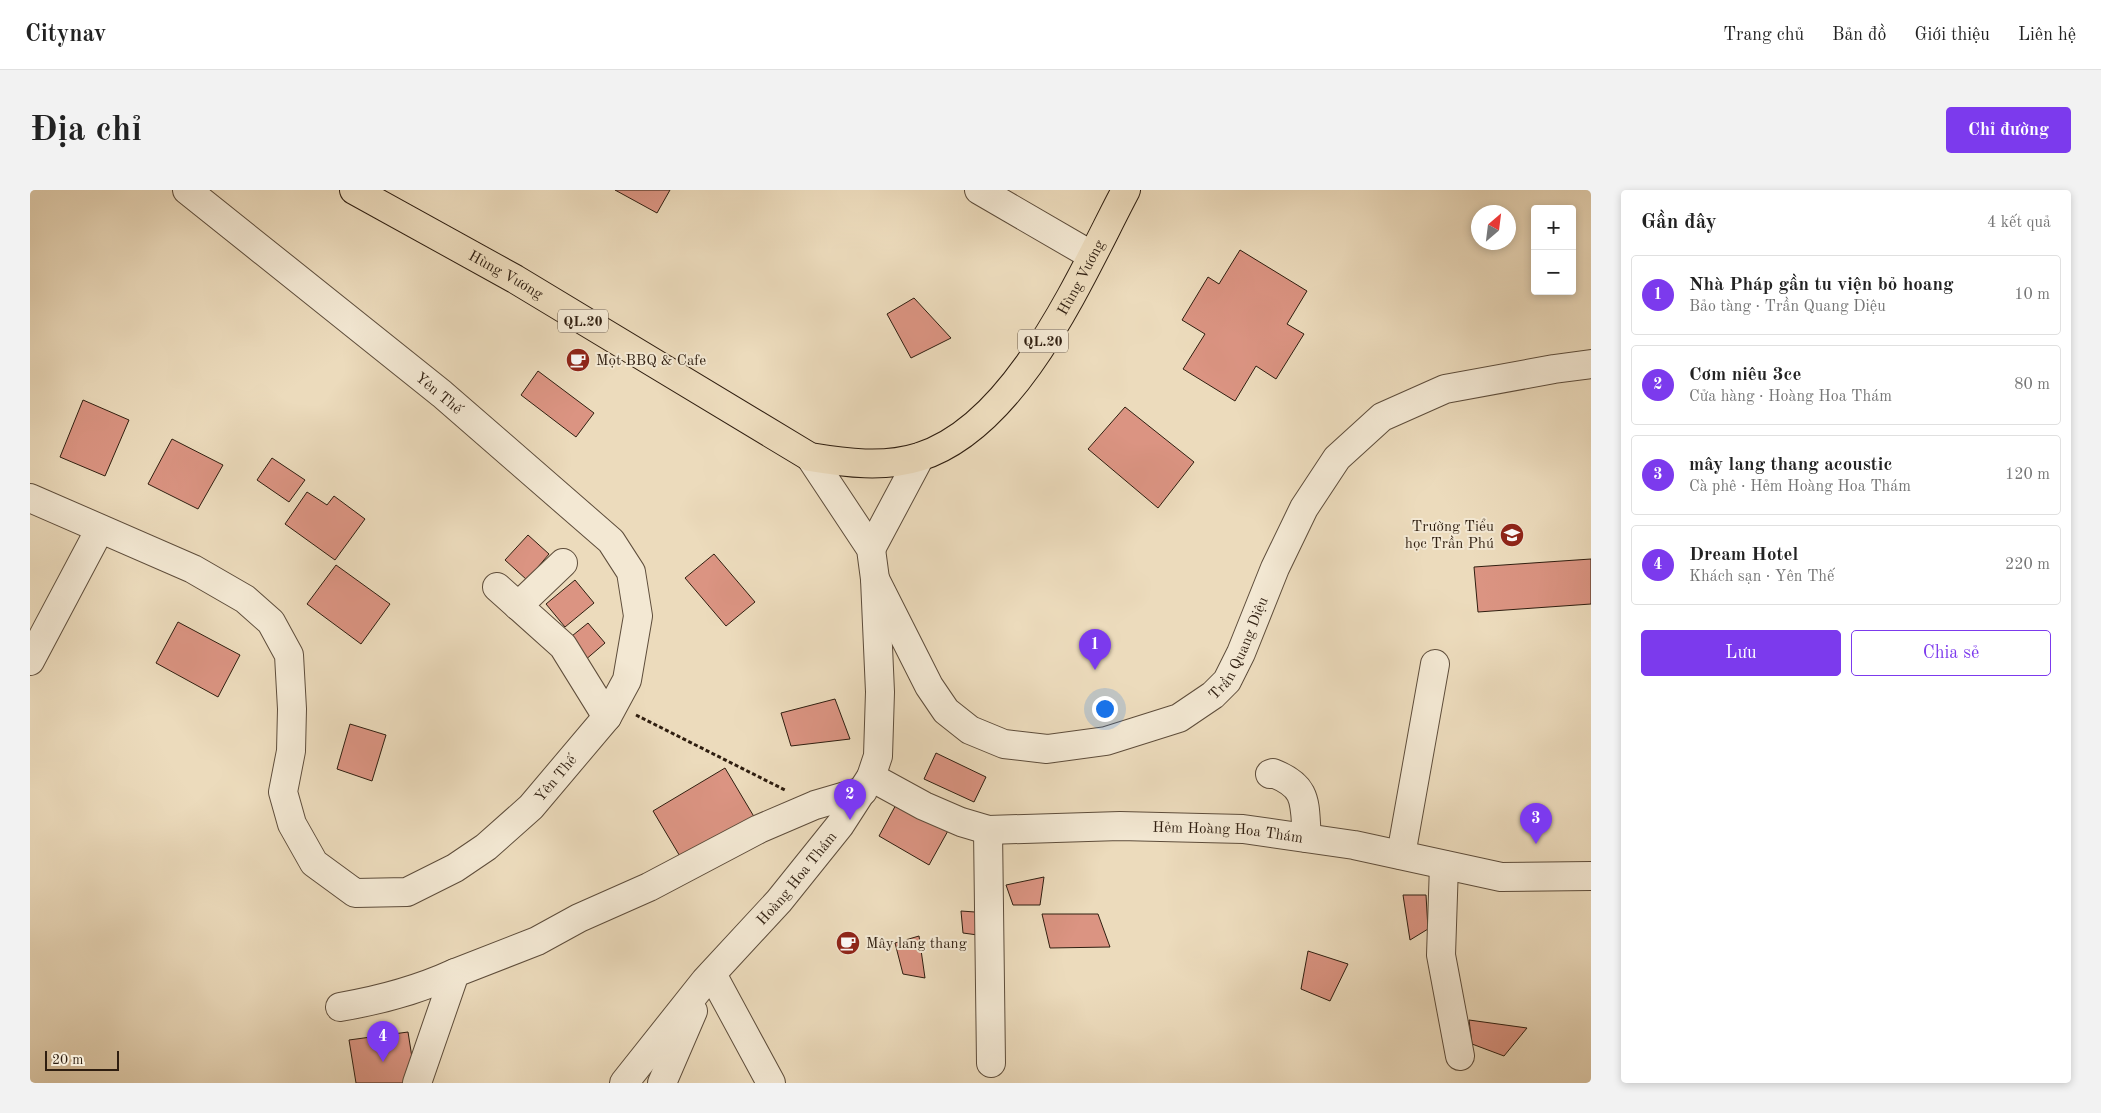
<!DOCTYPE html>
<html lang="vi">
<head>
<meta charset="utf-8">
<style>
	body { margin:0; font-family:"Old Standard TT",serif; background:#f2f2f2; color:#222 }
	.controls { position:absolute; right:15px; top:15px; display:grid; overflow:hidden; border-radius:5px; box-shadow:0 2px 8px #0003 }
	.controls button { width:45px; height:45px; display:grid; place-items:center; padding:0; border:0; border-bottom:1px solid #e0e0e0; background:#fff; color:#222; font:25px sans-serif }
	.compass { position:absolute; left:1441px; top:15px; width:45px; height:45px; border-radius:50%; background:#fff; box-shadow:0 2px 8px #0003; rotate:28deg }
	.scale { position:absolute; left:15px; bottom:12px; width:74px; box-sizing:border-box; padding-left:5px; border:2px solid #2f1e10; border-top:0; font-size:14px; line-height:18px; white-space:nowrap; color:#2f1e10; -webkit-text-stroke:4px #f3e8d3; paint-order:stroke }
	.you { position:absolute; left:1074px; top:518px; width:18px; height:18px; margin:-12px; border:4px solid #fff; border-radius:50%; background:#1a73e8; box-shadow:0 0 0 8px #1a73e833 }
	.badge { display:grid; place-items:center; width:32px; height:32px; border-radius:50%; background:#7c3aed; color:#fff; font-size:16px; font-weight:700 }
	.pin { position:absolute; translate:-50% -41px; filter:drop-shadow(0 1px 2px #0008) }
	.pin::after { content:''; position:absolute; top:26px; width:18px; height:15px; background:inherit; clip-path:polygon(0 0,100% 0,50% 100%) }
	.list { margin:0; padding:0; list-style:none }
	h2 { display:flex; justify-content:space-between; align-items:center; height:65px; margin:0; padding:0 20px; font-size:21px }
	h2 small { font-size:16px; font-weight:400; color:#767676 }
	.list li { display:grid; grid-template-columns:32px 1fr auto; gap:15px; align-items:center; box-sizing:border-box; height:80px; margin:0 10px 10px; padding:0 10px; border:1px solid #e0e0e0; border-radius:5px }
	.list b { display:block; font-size:19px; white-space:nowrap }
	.list p { margin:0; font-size:16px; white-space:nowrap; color:#767676 }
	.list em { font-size:16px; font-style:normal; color:#767676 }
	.actions { display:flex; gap:10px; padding:15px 20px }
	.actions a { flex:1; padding:11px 0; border:1px solid #7c3aed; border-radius:5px; text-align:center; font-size:18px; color:#7c3aed }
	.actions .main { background:#7c3aed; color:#fff }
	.map { position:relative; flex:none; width:1561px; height:893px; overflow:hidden; border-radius:5px }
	header { display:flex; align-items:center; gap:30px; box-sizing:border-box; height:70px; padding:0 25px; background:#fff; border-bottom:1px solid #e0e0e0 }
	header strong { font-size:24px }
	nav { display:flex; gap:28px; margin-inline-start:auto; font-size:18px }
	.intro { display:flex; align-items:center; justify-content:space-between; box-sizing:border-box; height:120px; padding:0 30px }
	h1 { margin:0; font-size:35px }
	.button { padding:12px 22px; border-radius:5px; background:#7c3aed; color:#fff; font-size:18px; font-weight:700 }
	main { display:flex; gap:30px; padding:0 30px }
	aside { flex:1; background:#fff; border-radius:5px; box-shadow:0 2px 8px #0003 }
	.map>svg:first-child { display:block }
</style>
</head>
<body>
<header>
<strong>Citynav</strong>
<nav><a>Trang chủ</a><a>Bản đồ</a><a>Giới thiệu</a><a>Liên hệ</a></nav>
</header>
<div class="intro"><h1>Địa chỉ</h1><a class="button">Chỉ đường</a></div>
<main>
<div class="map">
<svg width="1561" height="893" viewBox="0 0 1561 893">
	<rect width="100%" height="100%" fill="#ecdbbc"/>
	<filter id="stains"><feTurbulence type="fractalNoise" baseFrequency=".004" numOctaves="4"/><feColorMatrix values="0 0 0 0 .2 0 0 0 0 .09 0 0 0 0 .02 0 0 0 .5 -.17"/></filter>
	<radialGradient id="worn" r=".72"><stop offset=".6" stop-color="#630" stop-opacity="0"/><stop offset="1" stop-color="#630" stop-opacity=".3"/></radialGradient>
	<path fill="#db9482" stroke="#2f1e10" d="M 585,0 L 640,0 L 627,23 Z
		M 1210,60 L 1277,101 L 1257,134 L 1274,144 L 1246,189 L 1226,176 L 1205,211 L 1153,179 L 1175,144 L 1152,130 L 1178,87 L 1189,94 Z
		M 884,108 L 921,148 L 881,168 L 857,124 Z
		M 508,181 L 564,223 L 546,247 L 491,205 Z
		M 53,210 L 99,230 L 75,286 L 30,267 Z
		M 1095,217 L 1164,272 L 1128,318 L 1058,259 Z
		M 142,249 L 193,275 L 168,319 L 118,294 Z
		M 242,268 L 275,290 L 259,312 L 227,290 Z
		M 277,302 L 297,315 L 304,306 L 335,329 L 305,370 L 255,334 Z
		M 498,345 L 519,364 L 497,390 L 475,370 Z
		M 684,364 L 725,412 L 696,436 L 655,388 Z
		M 1561,369 L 1561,414 L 1448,422 L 1444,377 Z
		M 306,375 L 360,414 L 331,454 L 277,414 Z
		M 545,390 L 564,413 L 535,437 L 516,414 Z
		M 148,432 L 210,465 L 188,507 L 126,473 Z
		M 558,433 L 575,453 L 554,471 L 537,450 Z
		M 805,509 L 820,549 L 761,556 L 751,523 Z
		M 320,534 L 356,545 L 342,591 L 307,579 Z
		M 906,563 L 956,587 L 944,612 L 894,589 Z
		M 695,578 L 726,630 L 654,673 L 623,621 Z
		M 868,611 L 919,639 L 899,675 L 849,646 Z
		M 1014,687 L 1010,715 L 983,715 L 976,695 Z
		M 1373,705 L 1396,705 L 1398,739 L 1380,750 Z
		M 931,721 L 959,723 L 955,746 L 933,743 Z
		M 1012,724 L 1068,724 L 1080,757 L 1020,758 Z
		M 889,746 L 895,788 L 873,784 L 865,753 Z
		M 1278,761 L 1318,774 L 1300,811 L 1271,799 Z
		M 1439,830 L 1497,838 L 1474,866 L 1442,854 Z
		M 378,842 L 386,893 L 326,893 L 319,850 Z"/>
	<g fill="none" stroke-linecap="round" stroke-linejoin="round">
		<g stroke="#5e4d3b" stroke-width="30">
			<g id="minor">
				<path d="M 949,0 L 1061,65"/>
				<path id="s1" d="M 0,308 L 163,379 L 215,409 L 241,432 L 259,465 L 262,519 L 261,561 L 253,602 L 262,634 L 284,673 L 325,703 L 377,702 L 425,678 L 456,657 L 501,617 L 577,527 L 597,490 L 608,426 L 601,382 L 581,351 L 412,204 L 157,0"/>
				<path d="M 841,359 L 890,267"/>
				<path id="s2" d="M 845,389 L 899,496 L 916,521 L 940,540 L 974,554 L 1017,559 L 1076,551 L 1149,528 L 1183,505 L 1197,491 L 1211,463 L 1245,378 L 1274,318 L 1307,268 L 1352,227 L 1415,199 L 1524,179 L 1561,174"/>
				<path d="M 467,397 L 533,456 L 577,527"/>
				<path d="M 488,416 L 533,373"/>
				<path d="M 0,471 L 70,339"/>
				<path d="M 1240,584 L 1243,583 C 1279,597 1274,613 1277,648"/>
				<path id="s3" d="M 841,587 L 894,616 L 931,632 L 958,640 L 1090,636 L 1213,639 L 1324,655 L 1471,687 L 1561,686"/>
				<path d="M 958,640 L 961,873"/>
				<path d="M 1371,665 L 1405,474"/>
				<path d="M 1414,675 L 1411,765 L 1430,866"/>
				<path d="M 682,784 L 741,893"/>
				<path d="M 310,817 C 351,810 388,800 425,783"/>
				<path d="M 387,893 L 425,783 L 507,751 L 549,728 L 619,697 L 729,639 L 785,615 L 833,601"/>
				<path id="s4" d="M 594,893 L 675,791 L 749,711 L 810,635 L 841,587 L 848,566 L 850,502 L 845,389 L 841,359 L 780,267"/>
				<path d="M 632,893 L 663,821"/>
			</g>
		</g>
		<g stroke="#2f1e10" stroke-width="30">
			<g id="highway">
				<path id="s5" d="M 324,0 L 485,89 L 780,267 C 816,273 854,278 889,267 C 988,236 1051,85 1096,0"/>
			</g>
		</g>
		<path stroke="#2f1e10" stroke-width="3" stroke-dasharray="4 2.5" stroke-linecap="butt" d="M 606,525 L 755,600"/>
		<use href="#minor" stroke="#f3e8d3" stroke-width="28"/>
		<use href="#highway" stroke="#ecdbbc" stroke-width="28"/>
	</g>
	<defs>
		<g id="cafe-disc" transform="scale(1.25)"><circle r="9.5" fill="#8f2418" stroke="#f3e8d3"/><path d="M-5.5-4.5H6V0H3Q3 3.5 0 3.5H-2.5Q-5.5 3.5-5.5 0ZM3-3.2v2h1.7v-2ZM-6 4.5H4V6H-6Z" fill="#fff"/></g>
		<g id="school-disc" transform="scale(1.25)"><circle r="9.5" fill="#8f2418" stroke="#f3e8d3"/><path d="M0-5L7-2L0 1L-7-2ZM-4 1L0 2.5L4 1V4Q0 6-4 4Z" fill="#fff"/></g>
	</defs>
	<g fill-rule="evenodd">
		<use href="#cafe-disc" x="548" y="170"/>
		<use href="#school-disc" x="1482" y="345"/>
		<use href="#cafe-disc" x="818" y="753"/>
	</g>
	<g text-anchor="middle" stroke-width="4" stroke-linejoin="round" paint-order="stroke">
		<g fill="#f3e8d3" stroke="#6a5b4a" stroke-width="1">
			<rect x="528" y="119.5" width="50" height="23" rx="4"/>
			<rect x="988" y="139.5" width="50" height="23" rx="4"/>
		</g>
		<g font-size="14" font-weight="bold" fill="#2f1e10">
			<text x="553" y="136">QL.20</text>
			<text x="1013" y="156">QL.20</text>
		</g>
		<g font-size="15" fill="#2f1e10" stroke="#f3e8d3">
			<text dy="5" stroke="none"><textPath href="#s5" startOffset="174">Hùng Vương</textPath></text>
			<text dy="5" stroke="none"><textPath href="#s5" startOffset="886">Hùng Vương</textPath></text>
			<text transform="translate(409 203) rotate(40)" y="5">Yên Thế</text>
			<text dy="5" stroke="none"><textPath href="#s2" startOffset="492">Trần Quang Diệu</textPath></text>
			<text dy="5" stroke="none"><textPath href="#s1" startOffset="818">Yên Thế</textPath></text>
			<text dy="5" stroke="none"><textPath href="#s3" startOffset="369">Hẻm Hoàng Hoa Thám</textPath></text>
			<text dy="5" stroke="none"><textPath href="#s4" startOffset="268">Hoàng Hoa Thám</textPath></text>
		</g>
		<g font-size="15" fill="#2f1e10" stroke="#f3e8d3" text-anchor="start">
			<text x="566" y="175">Mọt BBQ &amp; Cafe</text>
			<text x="1464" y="341" text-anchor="end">Trường Tiểu<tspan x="1464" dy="17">học Trần Phú</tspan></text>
			<text x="836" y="758">Mây lang thang</text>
		</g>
	</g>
	<rect width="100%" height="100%" filter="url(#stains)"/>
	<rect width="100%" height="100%" fill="url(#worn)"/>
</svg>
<div class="controls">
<button>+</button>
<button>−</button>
</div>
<svg class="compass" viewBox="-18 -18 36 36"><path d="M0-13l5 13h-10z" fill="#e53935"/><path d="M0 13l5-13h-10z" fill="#767676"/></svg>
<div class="scale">20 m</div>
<div class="you"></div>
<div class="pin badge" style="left:1065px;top:480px">1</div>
<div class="pin badge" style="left:820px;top:630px">2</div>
<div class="pin badge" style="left:1506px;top:654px">3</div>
<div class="pin badge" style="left:353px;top:872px">4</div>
</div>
<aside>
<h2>Gần đây<small>4 kết quả</small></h2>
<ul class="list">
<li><span class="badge">1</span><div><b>Nhà Pháp gần tu viện bỏ hoang</b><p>Bảo tàng · Trần Quang Diệu</p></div><em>10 m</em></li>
<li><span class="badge">2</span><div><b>Cơm niêu 3ce</b><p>Cửa hàng · Hoàng Hoa Thám</p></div><em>80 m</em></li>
<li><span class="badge">3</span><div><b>mây lang thang acoustic</b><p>Cà phê · Hẻm Hoàng Hoa Thám</p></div><em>120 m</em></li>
<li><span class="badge">4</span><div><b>Dream Hotel</b><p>Khách sạn · Yên Thế</p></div><em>220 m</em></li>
</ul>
<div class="actions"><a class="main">Lưu</a><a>Chia sẻ</a></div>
</aside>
</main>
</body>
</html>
